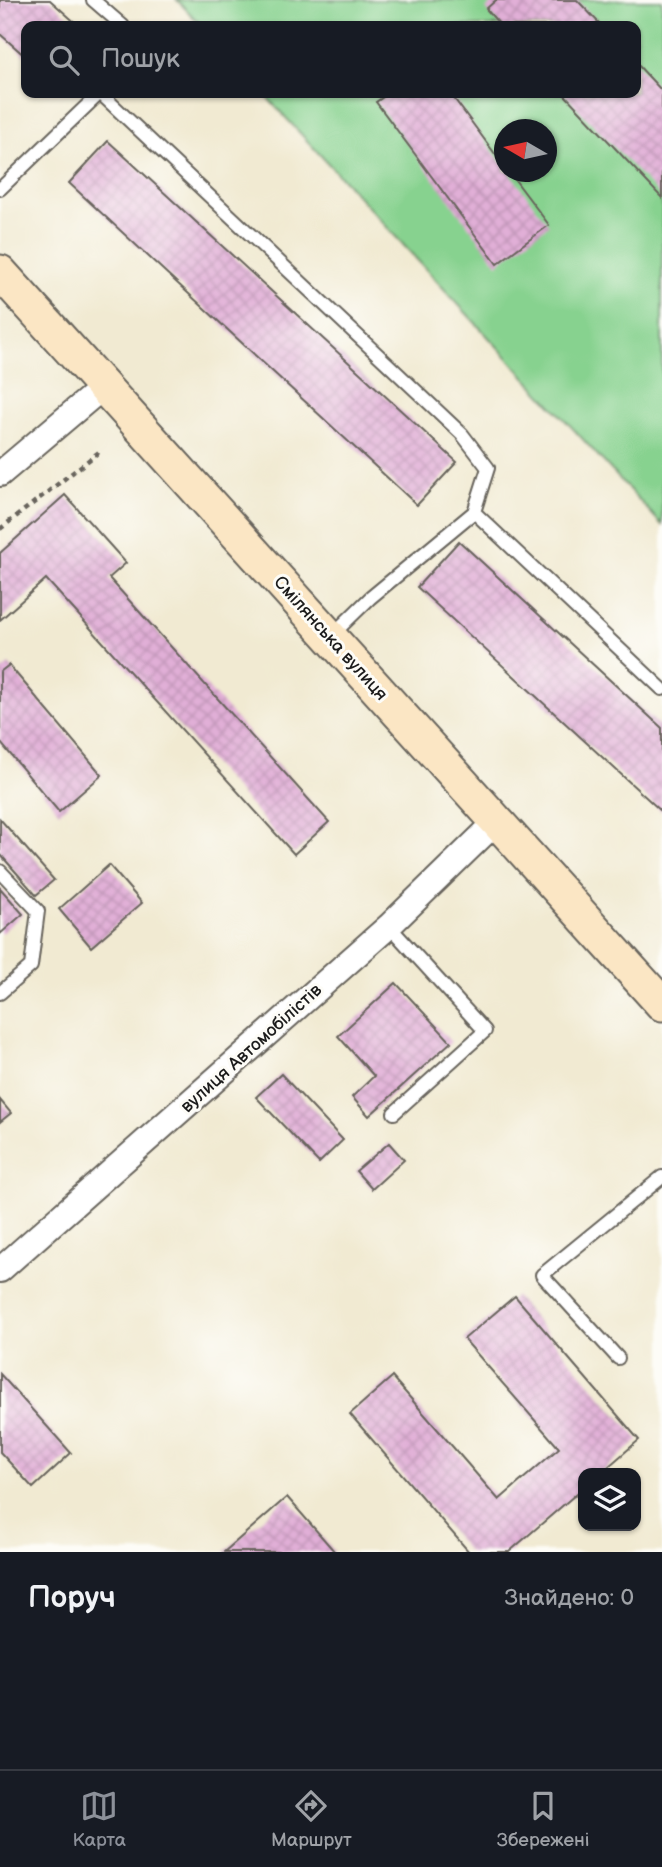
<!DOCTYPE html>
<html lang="uk">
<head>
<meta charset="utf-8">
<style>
	body { margin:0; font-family:"Balsamiq Sans",sans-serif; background:#242831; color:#f1f3f6 }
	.controls { position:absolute; right:21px; bottom:21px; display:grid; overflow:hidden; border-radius:14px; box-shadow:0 2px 5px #0004 }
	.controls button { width:63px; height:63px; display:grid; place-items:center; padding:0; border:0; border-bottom:2px solid #363941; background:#171b24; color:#f1f3f6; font:35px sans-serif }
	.compass { position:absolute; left:494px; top:119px; width:63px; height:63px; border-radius:50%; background:#171b24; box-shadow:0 2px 5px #0004; rotate:279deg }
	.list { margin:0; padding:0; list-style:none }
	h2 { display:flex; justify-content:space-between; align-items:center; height:91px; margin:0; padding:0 28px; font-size:30px }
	h2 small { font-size:23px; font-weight:400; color:#9ea1a6 }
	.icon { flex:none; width:38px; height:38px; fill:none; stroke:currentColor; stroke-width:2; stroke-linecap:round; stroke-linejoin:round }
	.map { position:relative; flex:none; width:662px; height:1552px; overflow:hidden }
	.search { position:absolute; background:#171b24; box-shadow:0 2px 5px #0004; left:21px; right:21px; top:21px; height:77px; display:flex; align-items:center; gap:18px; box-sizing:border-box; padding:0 24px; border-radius:14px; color:#9ea1a6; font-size:26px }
	.sheet { height:217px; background:#171b24 }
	nav { display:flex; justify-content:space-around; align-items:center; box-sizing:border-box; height:98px; border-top:2px solid #363941; background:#171b24; font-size:19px; color:#9ea1a6 }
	nav a { display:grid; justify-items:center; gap:4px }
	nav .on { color:#8c9099 }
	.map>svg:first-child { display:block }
</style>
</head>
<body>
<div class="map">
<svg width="662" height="1552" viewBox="0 0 662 1552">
	<defs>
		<pattern id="building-cross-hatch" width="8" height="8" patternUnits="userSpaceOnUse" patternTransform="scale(1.75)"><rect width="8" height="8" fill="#e1afd7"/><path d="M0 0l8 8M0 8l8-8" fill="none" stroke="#c096b8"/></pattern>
	</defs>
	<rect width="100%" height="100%" fill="#fdfcf7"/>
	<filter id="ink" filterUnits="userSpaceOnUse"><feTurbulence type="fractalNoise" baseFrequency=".0143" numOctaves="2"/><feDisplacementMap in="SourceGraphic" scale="14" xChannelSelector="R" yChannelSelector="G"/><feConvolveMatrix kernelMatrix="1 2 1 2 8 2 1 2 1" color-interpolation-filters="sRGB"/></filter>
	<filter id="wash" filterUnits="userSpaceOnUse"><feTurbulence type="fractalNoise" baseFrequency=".00686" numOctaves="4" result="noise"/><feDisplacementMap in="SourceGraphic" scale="28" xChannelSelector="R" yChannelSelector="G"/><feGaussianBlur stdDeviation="1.57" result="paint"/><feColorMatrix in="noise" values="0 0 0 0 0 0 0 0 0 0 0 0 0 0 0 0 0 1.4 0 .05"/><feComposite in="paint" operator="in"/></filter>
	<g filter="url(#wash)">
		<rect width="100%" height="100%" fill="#f1ead2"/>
		<path fill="#87d28f" stroke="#527756" stroke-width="2" fill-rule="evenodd" d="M 177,0 L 662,0 L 662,525 L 263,93 L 636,93 L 636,26 L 202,26 ZM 504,130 L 546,130 L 546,172 L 504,172 Z"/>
		<g id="blocks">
			<path fill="url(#building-cross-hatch)" d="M 0,0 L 50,0 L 79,26 L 26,26 L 26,57 L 0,34 Z
				M 496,0 L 577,0 L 602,26 L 501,26 L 486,9 Z
				M 636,63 L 662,91 L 662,198 L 563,93 L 636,93 Z
				M 389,93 L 450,93 L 504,166 L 504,172 L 509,172 L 549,225 L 497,264 L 376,102 Z
				M 108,141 L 457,462 L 417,505 L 69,183 Z
				M 65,495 L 126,563 L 109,578 L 329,822 L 294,854 L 46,579 L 0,620 L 0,553 Z
				M 459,541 L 662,728 L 662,812 L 417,587 Z
				M 9,665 L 102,775 L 59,812 L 0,742 L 0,672 Z
				M 0,819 L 54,880 L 36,895 L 0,854 Z
				M 109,865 L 142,903 L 91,947 L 59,909 Z
				M 0,888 L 23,914 L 0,934 Z
				M 396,983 L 451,1042 L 369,1116 L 352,1097 L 374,1076 L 338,1036 Z
				M 281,1074 L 343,1140 L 319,1163 L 256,1097 Z
				M 0,1100 L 11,1113 L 0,1122 Z
				M 389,1143 L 404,1160 L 372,1189 L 356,1171 Z
				M 515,1296 L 639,1440 L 601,1473 L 583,1473 L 583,1488 L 509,1552 L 469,1552 L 350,1414 L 392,1377 L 499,1500 L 559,1448 L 464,1339 Z
				M 0,1374 L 71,1453 L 33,1488 L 0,1452 Z
				M 287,1497 L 335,1552 L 224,1552 Z"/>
		</g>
	</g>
	<g filter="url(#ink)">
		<use href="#blocks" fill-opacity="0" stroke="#67645c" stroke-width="2"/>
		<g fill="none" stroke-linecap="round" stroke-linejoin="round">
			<g stroke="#67645c" stroke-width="16">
				<path id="service" d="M 93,0 L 123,26
					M 0,189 L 100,93 L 462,434 L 488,468 L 474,512 L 662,689
					M 330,637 L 370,598 L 474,512
					M 0,871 L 38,911 L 31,966 L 0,993
					M 389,926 L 485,1031 L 394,1113
					M 618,1358 L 542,1275 L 662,1177"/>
			</g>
			<g stroke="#67645c" stroke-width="28">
				<path id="minor" d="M 0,474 L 103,387
					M 0,1270 L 389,926 L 497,821"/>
			</g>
			<g stroke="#67645c" stroke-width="37">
				<path id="secondary" d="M 0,272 L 662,1004"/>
			</g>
			<path stroke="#67645c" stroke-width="4.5" stroke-dasharray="5 5" stroke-linecap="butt" d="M 0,529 L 99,452"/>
			<use href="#service" stroke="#fff" stroke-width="12"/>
			<use href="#minor" stroke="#fff" stroke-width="24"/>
			<use href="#secondary" stroke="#fbe6c4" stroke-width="33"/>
		</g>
	</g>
	<g text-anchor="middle" stroke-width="6" stroke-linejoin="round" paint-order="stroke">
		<g font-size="18" fill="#1c1c1c" stroke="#fdfcf7">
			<text transform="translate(331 638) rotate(48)" y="6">Смілянська вулиця</text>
			<text transform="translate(251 1048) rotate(-42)" y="6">вулиця Автомобілістів</text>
		</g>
	</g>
</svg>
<div class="controls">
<button><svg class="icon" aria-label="layers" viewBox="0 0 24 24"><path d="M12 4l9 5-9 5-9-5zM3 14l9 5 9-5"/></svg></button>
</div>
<svg class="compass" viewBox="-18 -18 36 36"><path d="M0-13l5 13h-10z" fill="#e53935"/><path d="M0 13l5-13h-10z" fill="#9ea1a6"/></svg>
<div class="search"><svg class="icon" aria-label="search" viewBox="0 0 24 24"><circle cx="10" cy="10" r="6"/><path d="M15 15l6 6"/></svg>Пошук</div>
</div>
<section class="sheet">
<h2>Поруч<small>Знайдено: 0</small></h2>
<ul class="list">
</ul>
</section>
<nav>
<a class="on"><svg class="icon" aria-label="map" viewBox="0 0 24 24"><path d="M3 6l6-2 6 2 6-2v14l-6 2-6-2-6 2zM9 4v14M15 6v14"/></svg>Карта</a>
<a><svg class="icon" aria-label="directions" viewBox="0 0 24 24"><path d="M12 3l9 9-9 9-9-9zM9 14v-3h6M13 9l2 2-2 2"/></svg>Маршрут</a>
<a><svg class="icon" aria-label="saved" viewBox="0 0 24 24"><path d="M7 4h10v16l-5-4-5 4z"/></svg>Збережені</a>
</nav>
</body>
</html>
